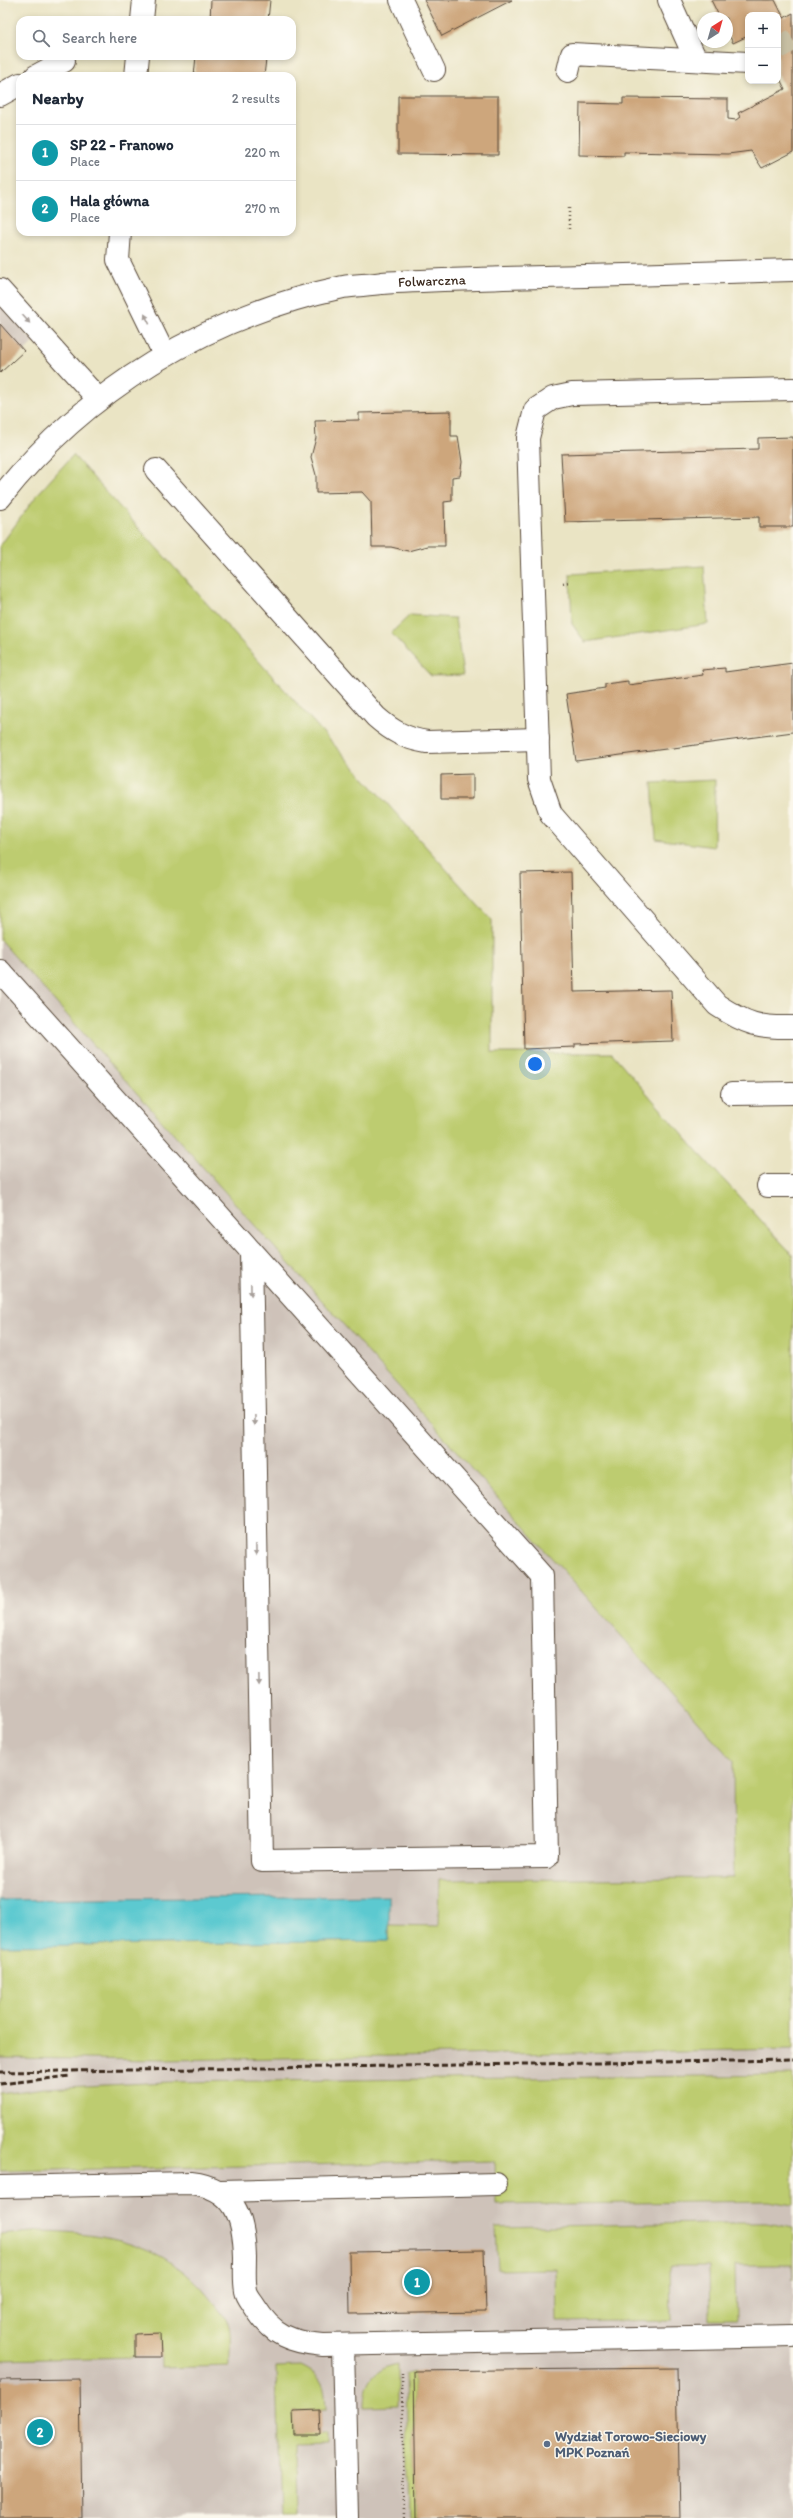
<!DOCTYPE html>
<html lang="en">
<head>
<meta charset="utf-8">
<style>
	body { margin:0; font-family:Itim,sans-serif; background:#f2f2f3; color:#1f2937 }
	.controls { position:absolute; right:12px; top:12px; display:grid; overflow:hidden; border-radius:8px; box-shadow:0 2px 6px #0003 }
	.controls button { width:36px; height:36px; display:grid; place-items:center; padding:0; border:0; border-bottom:1px solid #e0e1e3; background:#fff; color:#1f2937; font:20px sans-serif }
	.compass { position:absolute; left:697px; top:12px; width:36px; height:36px; border-radius:50%; background:#fff; box-shadow:0 2px 6px #0003; rotate:37deg }
	.you { position:absolute; left:535px; top:1064px; width:14px; height:14px; margin:-10px; border:3px solid #fff; border-radius:50%; background:#1a73e8; box-shadow:0 0 0 6px #1a73e833 }
	.badge { display:grid; place-items:center; width:26px; height:26px; border-radius:50%; background:#0b8043; color:#fff; font-size:13px; font-weight:700 }
	.pin { position:absolute; translate:-50% -50%; border:2px solid #fff; box-shadow:0 1px 4px #0006 }
	.list { margin:0; padding:0; list-style:none }
	h2 { display:flex; justify-content:space-between; align-items:center; height:52px; margin:0; padding:0 16px; font-size:17px }
	h2 small { font-size:13px; font-weight:400; color:#747a83 }
	.list li { display:grid; grid-template-columns:26px 1fr auto; gap:12px; align-items:center; box-sizing:border-box; height:56px; padding:0 16px; border-top:1px solid #e0e1e3 }
	.list b { display:block; font-size:15px; white-space:nowrap }
	.list p { margin:0; font-size:13px; white-space:nowrap; color:#747a83 }
	.list em { font-size:13px; font-style:normal; color:#747a83 }
	.icon { flex:none; width:22px; height:22px; fill:none; stroke:currentColor; stroke-width:2; stroke-linecap:round; stroke-linejoin:round }
	.map { position:relative; flex:none; width:793px; height:2518px; overflow:hidden }
	.search { position:absolute; background:#fff; box-shadow:0 2px 6px #0003; left:16px; top:16px; width:280px; height:44px; display:flex; align-items:center; gap:10px; box-sizing:border-box; padding:0 14px; border-radius:12px; color:#747a83; font-size:15px }
	.panel { position:absolute; background:#fff; box-shadow:0 2px 6px #0003; left:16px; top:72px; width:280px; height:164px; border-radius:12px }
	.map>svg:first-child { display:block }
</style>
</head>
<body>
<div class="map">
<svg width="793" height="2518" viewBox="0 0 793 2518">
	<rect width="100%" height="100%" fill="#fbf7ec"/>
	<filter id="ink" filterUnits="userSpaceOnUse"><feTurbulence type="fractalNoise" baseFrequency=".025" numOctaves="2"/><feDisplacementMap in="SourceGraphic" scale="8" xChannelSelector="R" yChannelSelector="G"/><feConvolveMatrix kernelMatrix="1 2 1 2 8 2 1 2 1" color-interpolation-filters="sRGB"/></filter>
	<filter id="wash" filterUnits="userSpaceOnUse"><feTurbulence type="fractalNoise" baseFrequency=".012" numOctaves="4" result="noise"/><feDisplacementMap in="SourceGraphic" scale="16" xChannelSelector="R" yChannelSelector="G"/><feGaussianBlur stdDeviation="0.9" result="paint"/><feColorMatrix in="noise" values="0 0 0 0 0 0 0 0 0 0 0 0 0 0 0 0 0 1.4 0 .05"/><feComposite in="paint" operator="in"/></filter>
	<g filter="url(#wash)">
		<rect width="100%" height="100%" fill="#eae4c4"/>
		<path fill="#cec2b9" d="M 0,304 L 34,342 L 0,373 Z
			M 0,832 L 793,1718 L 793,2518 L 0,2518 Z"/>
		<path fill="#bdcc6f" stroke="#7c7b46" d="M 73,455 L 492,920 L 492,1053 L 612,1053 L 697,1151 L 793,1255 L 793,2049 L 167,2060 L 0,2058 L 0,1946 L 389,1941 L 389,1925 L 438,1926 L 439,1880 L 734,1878 L 733,1761 L 0,940 L 0,546 L 37,495 Z
			M 704,566 L 708,624 L 585,642 L 572,624 L 570,574 Z
			M 410,615 L 455,618 L 463,675 L 431,676 L 391,633 Z
			M 715,780 L 714,847 L 656,839 L 652,783 Z
			M 793,2075 L 793,2205 L 768,2201 L 496,2205 L 495,2161 L 0,2171 L 0,2094 L 44,2088 L 168,2082 Z
			M 707,2223 L 766,2223 L 793,2228 L 793,2279 L 792,2265 L 735,2265 L 736,2319 L 710,2319 L 709,2266 L 670,2266 L 671,2320 L 557,2322 L 556,2269 L 498,2270 L 496,2227 Z
			M 42,2231 C 108,2233 163,2242 208,2296 C 214,2304 226,2316 229,2326 C 232,2337 229,2354 230,2366 L 161,2368 L 160,2334 L 135,2334 L 135,2357 L 0,2360 L 0,2235 Z
			M 398,2364 L 398,2406 L 365,2407 C 365,2383 373,2369 398,2364 Z
			M 301,2366 C 324,2377 325,2386 326,2410 L 293,2411 L 294,2435 L 327,2434 L 327,2445 L 294,2446 L 295,2518 L 280,2518 L 276,2367 Z
			M 414,2371 L 416,2518 L 409,2518 L 406,2374 Z"/>
		<path fill="#5bc9d0" stroke="#4b7a77" d="M 389,1896 L 389,1941 L 0,1946 L 0,1900 Z"/>
		<g id="blocks">
			<path fill="#cda67c" d="M 211,0 L 270,0 L 268,20 L 210,20 Z
				M 424,0 L 512,0 L 442,36 Z
				M 711,0 L 775,0 L 784,18 L 793,13 L 793,152 L 762,168 L 751,151 L 728,154 L 624,152 L 624,156 L 579,155 L 580,103 L 623,104 L 623,98 L 728,99 L 728,119 L 736,120 L 740,117 L 738,113 L 785,89 L 778,75 L 778,15 L 748,15 L 748,36 L 733,43 L 727,31 L 727,18 L 720,18 Z
				M 196,56 L 258,56 L 258,58 L 266,59 L 264,76 L 194,76 Z
				M 398,96 L 498,96 L 498,155 L 398,154 Z
				M 0,324 L 24,351 L 0,373 Z
				M 451,411 L 451,436 L 458,436 L 462,462 L 460,476 L 452,477 L 452,501 L 444,502 L 445,546 L 427,546 L 408,551 L 391,547 L 372,547 L 371,502 L 362,492 L 316,493 L 316,475 L 311,457 L 316,438 L 315,421 L 359,420 L 359,413 Z
				M 793,437 L 793,527 L 759,527 L 759,517 L 565,522 L 561,454 L 758,449 L 758,438 Z
				M 793,663 L 793,732 L 576,761 L 566,694 L 605,688 L 605,684 L 628,681 L 628,685 L 703,675 L 702,670 L 725,668 L 725,672 Z
				M 473,774 L 473,799 L 441,799 L 441,775 Z
				M 571,872 L 574,992 L 671,990 L 673,1041 L 575,1044 L 575,1047 L 524,1049 L 520,873 Z
				M 484,2250 L 486,2312 L 350,2314 L 349,2252 Z
				M 160,2333 L 161,2357 L 135,2357 L 135,2334 Z
				M 677,2368 L 680,2518 L 416,2518 L 414,2371 Z
				M 80,2379 L 82,2518 L 0,2518 L 0,2380 Z
				M 320,2410 L 321,2435 L 294,2435 L 293,2411 Z"/>
		</g>
	</g>
	<g filter="url(#ink)">
		<use href="#blocks" fill-opacity="0" stroke="#554637" stroke-width="1"/>
		<g fill="none" stroke-linecap="round" stroke-linejoin="round">
			<path stroke="#c7bfa3" stroke-width="22" stroke-dasharray="22 11" stroke-linecap="butt" d="M 778,48 L 793,40"/>
			<g stroke="#554637" stroke-width="24">
				<g id="minor">
					<path d="M 401,0 L 434,70"/>
					<path d="M 669,0 L 696,60"/>
					<path d="M 142,20 L 144,0"/>
					<path d="M 568,71 L 572,54 L 748,63"/>
					<path d="M 36,76 L 64,61"/>
					<path d="M 136,76 L 138,56"/>
					<path d="M 0,95 L 20,84"/>
					<path d="M 120,232 L 118,260 L 164,354"/>
					<path d="M 0,290 L 98,399"/>
					<path d="M 793,389 L 572,394 L 553,398 L 535,410 L 528,438 L 539,779 L 551,814 L 717,1005 C 746,1024 759,1028 793,1027"/>
					<path d="M 156,470 L 376,717 C 392,731 406,739 427,742 L 538,739"/>
					<path id="s1" d="M 0,498 C 85,390 207,316 343,287 C 355,285 369,285 382,283 C 422,280 462,280 503,278 C 600,276 696,273 793,270"/>
					<path d="M 0,971 L 542,1576 L 547,1857 L 262,1861 L 251,1251"/>
					<path d="M 732,1094 L 793,1093"/>
					<path d="M 768,1186 L 793,1186"/>
					<path d="M 0,2187 L 191,2183 C 235,2188 244,2217 245,2257 C 245,2268 244,2281 246,2291 C 247,2297 252,2302 255,2307 C 273,2336 291,2342 323,2345 L 793,2336"/>
					<path d="M 221,2191 L 496,2184"/>
					<path d="M 343,2345 L 347,2518"/>
				</g>
			</g>
			<path stroke="#554637" stroke-width="2.5" stroke-dasharray="1 3" stroke-linecap="butt" d="M 569,208 L 569,229
				M 563,583 L 570,582
				M 402,2373 L 404,2518"/>
			<use href="#minor" stroke="#fff" stroke-width="22"/>
			<path stroke="#3b2a1e" stroke-width="3" stroke-dasharray="6 3" stroke-linecap="butt" d="M 0,2072 L 793,2060
				M 0,2084 L 70,2076"/>
		</g>
		<defs><path id="oneway-solid" d="M-6-.8H1V-3.2L6.5 0L1 3.2V.8H-6Z"/></defs>
		<g fill="#a79f9a">
			<use href="#oneway-solid" transform="translate(26 319) rotate(48)"/>
			<use href="#oneway-solid" transform="translate(147 319) rotate(-116)"/>
			<use href="#oneway-solid" transform="translate(251 1290) rotate(89)"/>
			<use href="#oneway-solid" transform="translate(254 1420) rotate(89)"/>
			<use href="#oneway-solid" transform="translate(256 1550) rotate(89)"/>
			<use href="#oneway-solid" transform="translate(259 1680) rotate(89)"/>
		</g>
	</g>
	<circle fill="#5c6f8a" stroke="#fbf7ec" stroke-width="1.5" cx="547" cy="2444" r="4"/>
	<g text-anchor="middle" stroke-width="3" stroke-linejoin="round" paint-order="stroke">
		<g font-size="14" fill="#3b2a1e" stroke="#fbf7ec">
			<text dy="5" stroke="none"><textPath href="#s1" startOffset="500">Folwarczna</textPath></text>
		</g>
		<g font-size="14" font-weight="bold" fill="#4e5e75" stroke="#fbf7ec" text-anchor="start">
			<text x="555" y="2441">Wydział Torowo-Sieciowy<tspan x="555" dy="16">MPK Poznań</tspan></text>
		</g>
	</g>
</svg>
<div class="controls">
<button>+</button>
<button>−</button>
</div>
<svg class="compass" viewBox="-18 -18 36 36"><path d="M0-13l5 13h-10z" fill="#e53935"/><path d="M0 13l5-13h-10z" fill="#747a83"/></svg>
<div class="you"></div>
<div class="pin badge" style="left:417px;top:2282px;background:#0f9aa8">1</div>
<div class="pin badge" style="left:40px;top:2432px;background:#0f9aa8">2</div>
<div class="search"><svg class="icon" aria-label="search" viewBox="0 0 24 24"><circle cx="10" cy="10" r="6"/><path d="M15 15l6 6"/></svg>Search here</div>
<section class="panel">
<h2>Nearby<small>2 results</small></h2>
<ul class="list">
<li><span class="badge" style="background:#0f9aa8">1</span><div><b>SP 22 - Franowo</b><p>Place</p></div><em>220 m</em></li>
<li><span class="badge" style="background:#0f9aa8">2</span><div><b>Hala główna</b><p>Place</p></div><em>270 m</em></li>
</ul>
</section>
</div>
</body>
</html>
